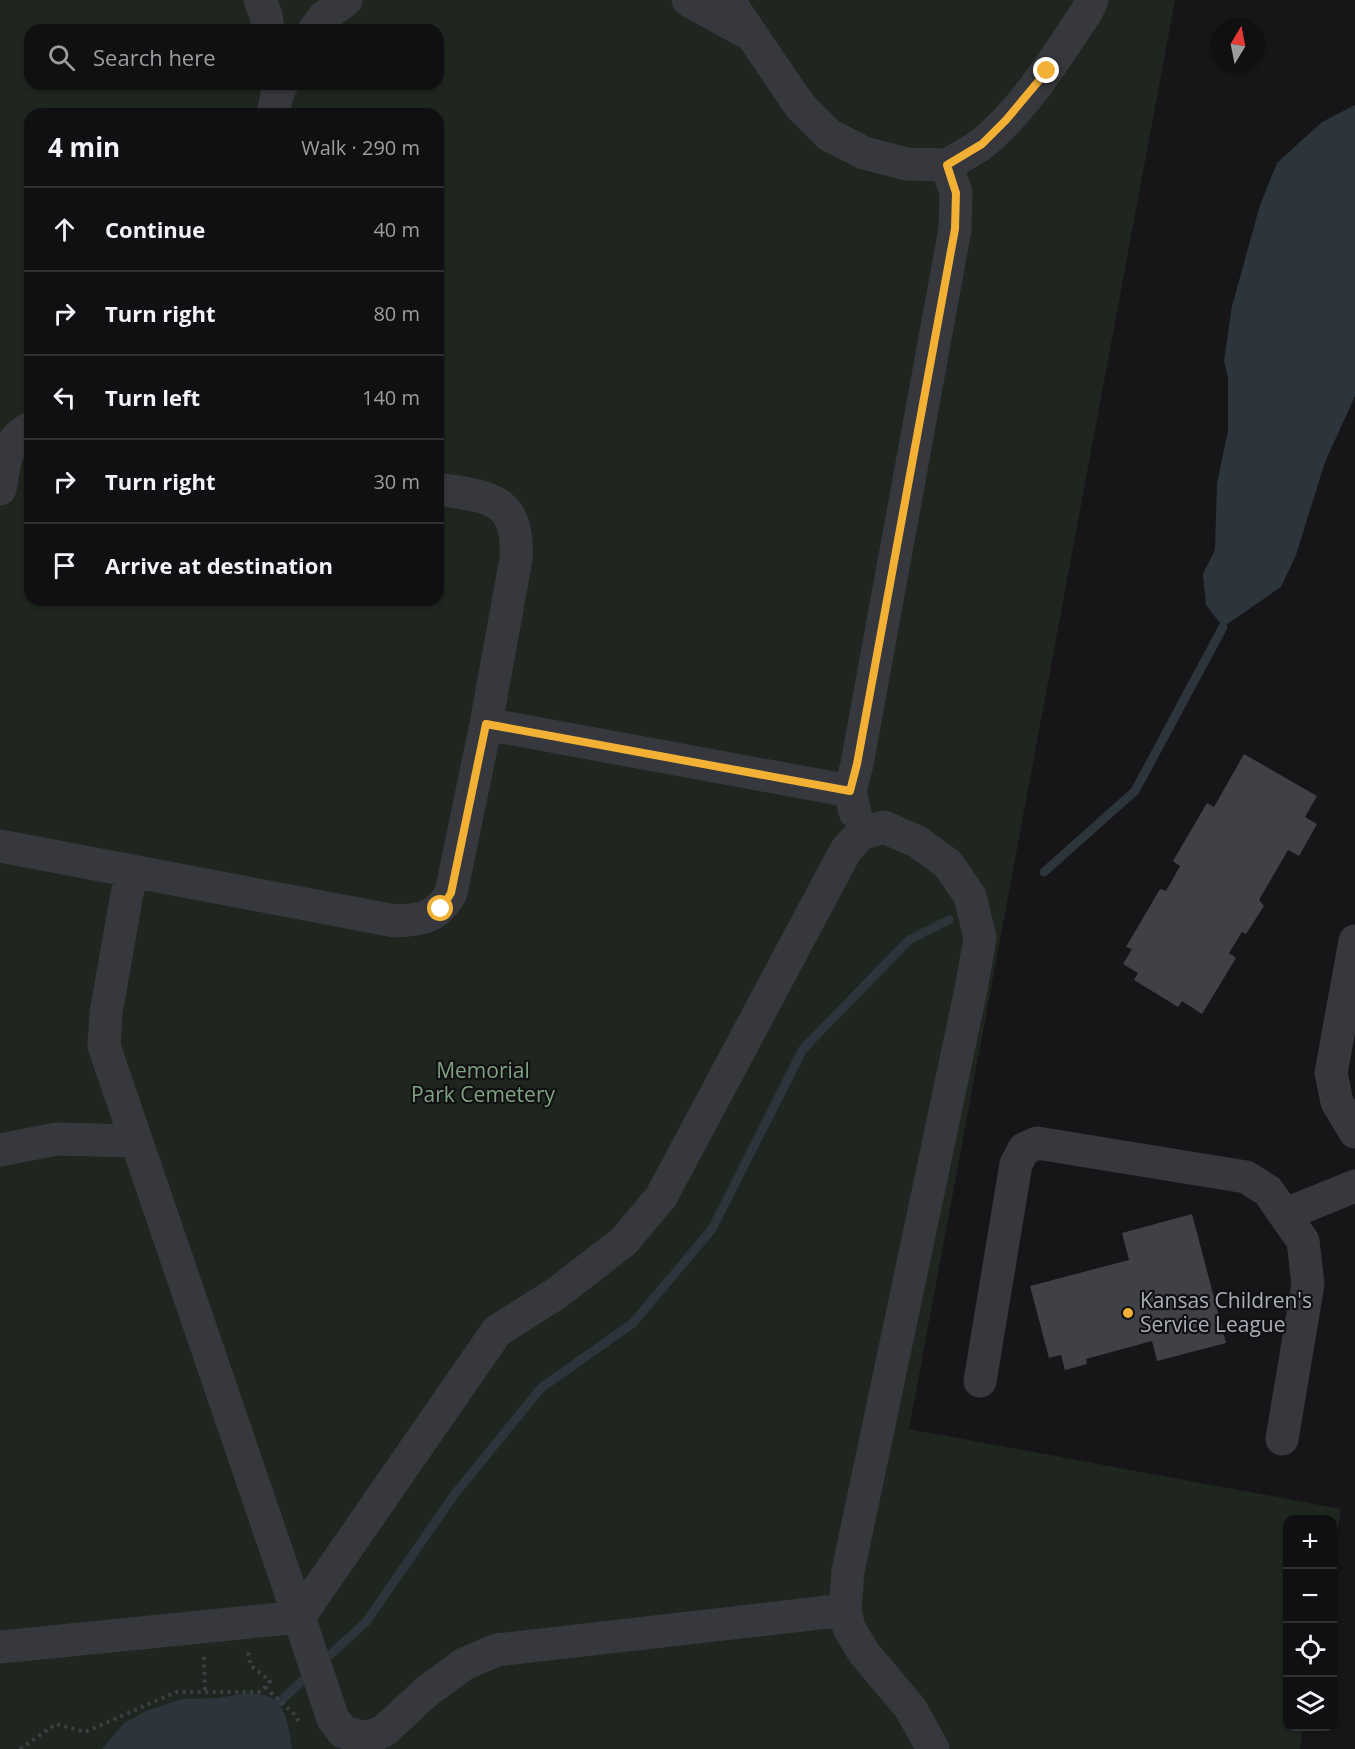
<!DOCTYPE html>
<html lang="en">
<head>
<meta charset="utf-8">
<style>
	body { margin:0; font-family:"Open Sans",sans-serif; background:#1e1e20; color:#f1f3f6 }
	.controls { position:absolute; right:18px; bottom:18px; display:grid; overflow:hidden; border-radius:12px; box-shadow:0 2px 4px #0004 }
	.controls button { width:54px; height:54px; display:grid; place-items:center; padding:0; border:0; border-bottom:2px solid #303032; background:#101012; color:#f1f3f6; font:30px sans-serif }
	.compass { position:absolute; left:1211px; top:18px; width:54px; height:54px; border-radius:50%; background:#101012; box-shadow:0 2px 4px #0004; rotate:10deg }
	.stop { position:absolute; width:18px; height:18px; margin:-14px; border:4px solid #f2b134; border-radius:50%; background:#fff }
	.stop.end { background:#f2b134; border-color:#fff; box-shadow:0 2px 6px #0008 }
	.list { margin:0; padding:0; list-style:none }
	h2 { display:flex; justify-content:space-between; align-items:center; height:78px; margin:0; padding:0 24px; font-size:26px }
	h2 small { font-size:20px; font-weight:400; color:#9c9d9f }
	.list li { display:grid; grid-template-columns:39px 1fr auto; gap:18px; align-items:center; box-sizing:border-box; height:84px; padding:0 24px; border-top:2px solid #303032 }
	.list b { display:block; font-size:22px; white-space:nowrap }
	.list em { font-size:20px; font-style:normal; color:#9c9d9f }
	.icon { flex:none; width:33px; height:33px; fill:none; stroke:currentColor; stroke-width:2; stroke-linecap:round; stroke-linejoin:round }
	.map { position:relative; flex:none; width:1355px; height:1749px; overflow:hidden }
	.search { position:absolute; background:#101012; box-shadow:0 2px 4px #0004; left:24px; top:24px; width:420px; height:66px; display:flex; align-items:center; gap:15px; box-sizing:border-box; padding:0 21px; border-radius:18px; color:#9c9d9f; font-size:22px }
	.panel { position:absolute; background:#101012; box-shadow:0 2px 4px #0004; left:24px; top:108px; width:420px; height:498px; border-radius:18px }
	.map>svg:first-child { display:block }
</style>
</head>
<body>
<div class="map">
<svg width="1355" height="1749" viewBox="0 0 1355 1749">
	<rect width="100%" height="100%" fill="#161618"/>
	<path fill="#1e261f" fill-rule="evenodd" d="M 0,0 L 1175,0 L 909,1429 L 1341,1509 L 1333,1559 L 1332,1520 L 1288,1520 L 1288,1726 L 1303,1727 L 1300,1749 L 0,1749 ZM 30,30 L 438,30 L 438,84 L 30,84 ZM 30,114 L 438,114 L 438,600 L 30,600 Z"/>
	<path fill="#2c353c" d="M 1355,105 L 1355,396 L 1325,462 L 1296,555 L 1281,587 L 1223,627 L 1206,605 L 1203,574 L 1215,550 L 1217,483 L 1228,431 L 1228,378 L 1224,361 L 1232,306 L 1260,205 L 1277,163 L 1322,122 Z
		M 246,1693 C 253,1694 264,1694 270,1697 C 288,1706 289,1732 292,1749 L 102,1749 L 124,1723 L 146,1711 L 182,1699 L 218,1698 Z"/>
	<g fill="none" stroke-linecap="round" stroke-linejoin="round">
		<path stroke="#2c353c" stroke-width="9" d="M 1044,872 L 1135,791 L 1223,627
			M 321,1663 L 366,1622 L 454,1495 L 541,1388 L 633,1323 L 712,1229 L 803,1049 L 909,940 L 949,920
			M 277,1704 L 311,1673"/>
	</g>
	<path fill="#404145" d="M 1244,754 L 1317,796 L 1305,817 L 1317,824 L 1299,856 L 1288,850 L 1259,900 L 1264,906 L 1246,934 L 1242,932 L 1229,953 L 1236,958 L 1202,1014 L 1182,1001 L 1178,1007 L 1134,980 L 1138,973 L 1123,964 L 1132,949 L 1126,947 L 1160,889 L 1166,891 L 1180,866 L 1173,861 L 1207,803 L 1214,807 Z
		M 1192,1214 L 1226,1343 L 1157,1361 L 1152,1341 L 1086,1359 L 1087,1364 L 1065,1370 L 1061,1355 L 1049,1358 L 1030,1286 L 1129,1260 L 1122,1233 Z"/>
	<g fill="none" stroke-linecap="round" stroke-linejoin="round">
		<path stroke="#3d3f44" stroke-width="4" stroke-dasharray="3 4.5" stroke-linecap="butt" d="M 204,1657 L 205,1692
			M 265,1687 L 295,1715 L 299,1722
			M 20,1749 L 56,1724 L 85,1732 L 176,1692 L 261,1692 L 270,1681 L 251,1666 L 248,1652"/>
		<path stroke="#37383d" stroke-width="33" d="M 260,0 L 266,15 L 268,30
			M 688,0 L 744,31
			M 728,0 L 800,106 L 829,135 L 864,153 L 907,164 L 947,165 L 956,193 L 955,229 L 857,764 L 850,791
			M 314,30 L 325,16 L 346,0
			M 273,114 L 277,95 L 282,84
			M 947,165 C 959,158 972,151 983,143 C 1026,107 1057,56 1087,11 L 1092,0
			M 0,489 C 5,462 4,443 30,428
			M 486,724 L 850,791 L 855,812
			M 0,846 L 395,921 C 423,920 437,917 451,893 L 486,724 L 516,559 C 520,497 488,497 438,489
			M 131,871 L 106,1013 L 104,1046 L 299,1617 L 333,1719 L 343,1732 L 367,1738 L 384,1731 L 426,1692 L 464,1664 L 497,1650 L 845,1610
			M 1355,941 L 1331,1073 L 1337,1102 L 1355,1132
			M 0,1150 L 57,1139 L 135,1141
			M 1286,1214 L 1355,1186
			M 980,1381 L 1016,1164 L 1024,1149 L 1037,1143 L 1246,1177 L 1268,1191 L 1303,1241 L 1308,1284 L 1282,1439
			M 0,1647 L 299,1617 L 497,1331 L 557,1293 L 624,1241 L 661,1197 L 846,850 L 861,834 L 884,827 L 918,842 L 948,864 L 970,896 L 980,938 L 971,989 L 848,1571 L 845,1610 L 849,1628 L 864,1653 L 911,1709 L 933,1749"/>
	</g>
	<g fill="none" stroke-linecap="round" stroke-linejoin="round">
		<path stroke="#f2b134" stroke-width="8" d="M 441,909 L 451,893 L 486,724 L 850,791 L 857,764 L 955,229 L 956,193 L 947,165 L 982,144 L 1006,120 L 1047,71"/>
	</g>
	<circle fill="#f2b134" stroke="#111113" stroke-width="2" cx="1128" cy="1313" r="6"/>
	<g text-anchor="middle" stroke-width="4.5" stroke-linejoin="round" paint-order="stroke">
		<g font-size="21" fill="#7fa381" stroke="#111113">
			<text x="483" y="1078">Memorial<tspan x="483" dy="24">Park Cemetery</tspan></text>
		</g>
		<g font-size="21" fill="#a8adb8" stroke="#111113" text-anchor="start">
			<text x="1140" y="1308">Kansas Children's<tspan x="1140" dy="24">Service League</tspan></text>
		</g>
	</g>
</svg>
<div class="controls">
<button>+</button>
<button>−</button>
<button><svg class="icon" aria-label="locate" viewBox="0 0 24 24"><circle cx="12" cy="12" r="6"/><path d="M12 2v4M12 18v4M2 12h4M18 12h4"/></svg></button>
<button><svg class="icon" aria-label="layers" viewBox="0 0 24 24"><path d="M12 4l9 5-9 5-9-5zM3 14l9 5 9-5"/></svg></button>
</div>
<svg class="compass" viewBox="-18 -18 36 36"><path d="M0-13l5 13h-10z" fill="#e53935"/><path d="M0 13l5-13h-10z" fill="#9c9d9f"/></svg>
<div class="stop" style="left:441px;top:909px"></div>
<div class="stop end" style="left:1047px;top:71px"></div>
<div class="search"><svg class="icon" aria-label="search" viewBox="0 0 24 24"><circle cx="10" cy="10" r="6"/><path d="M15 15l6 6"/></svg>Search here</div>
<section class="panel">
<h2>4 min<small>Walk · 290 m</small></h2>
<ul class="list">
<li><svg class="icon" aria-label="ahead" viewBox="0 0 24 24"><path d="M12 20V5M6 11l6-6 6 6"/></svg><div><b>Continue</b></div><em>40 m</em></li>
<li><svg class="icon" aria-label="right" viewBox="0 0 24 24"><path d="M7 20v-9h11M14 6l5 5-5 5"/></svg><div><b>Turn right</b></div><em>80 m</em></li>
<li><svg class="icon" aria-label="left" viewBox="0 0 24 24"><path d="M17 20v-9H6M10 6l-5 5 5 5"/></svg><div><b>Turn left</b></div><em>140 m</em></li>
<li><svg class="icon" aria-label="right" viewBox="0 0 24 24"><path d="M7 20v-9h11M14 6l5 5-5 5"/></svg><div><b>Turn right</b></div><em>30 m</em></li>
<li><svg class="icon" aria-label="arrive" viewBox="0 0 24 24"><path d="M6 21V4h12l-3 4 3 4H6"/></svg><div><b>Arrive at destination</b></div></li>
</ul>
</section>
</div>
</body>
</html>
